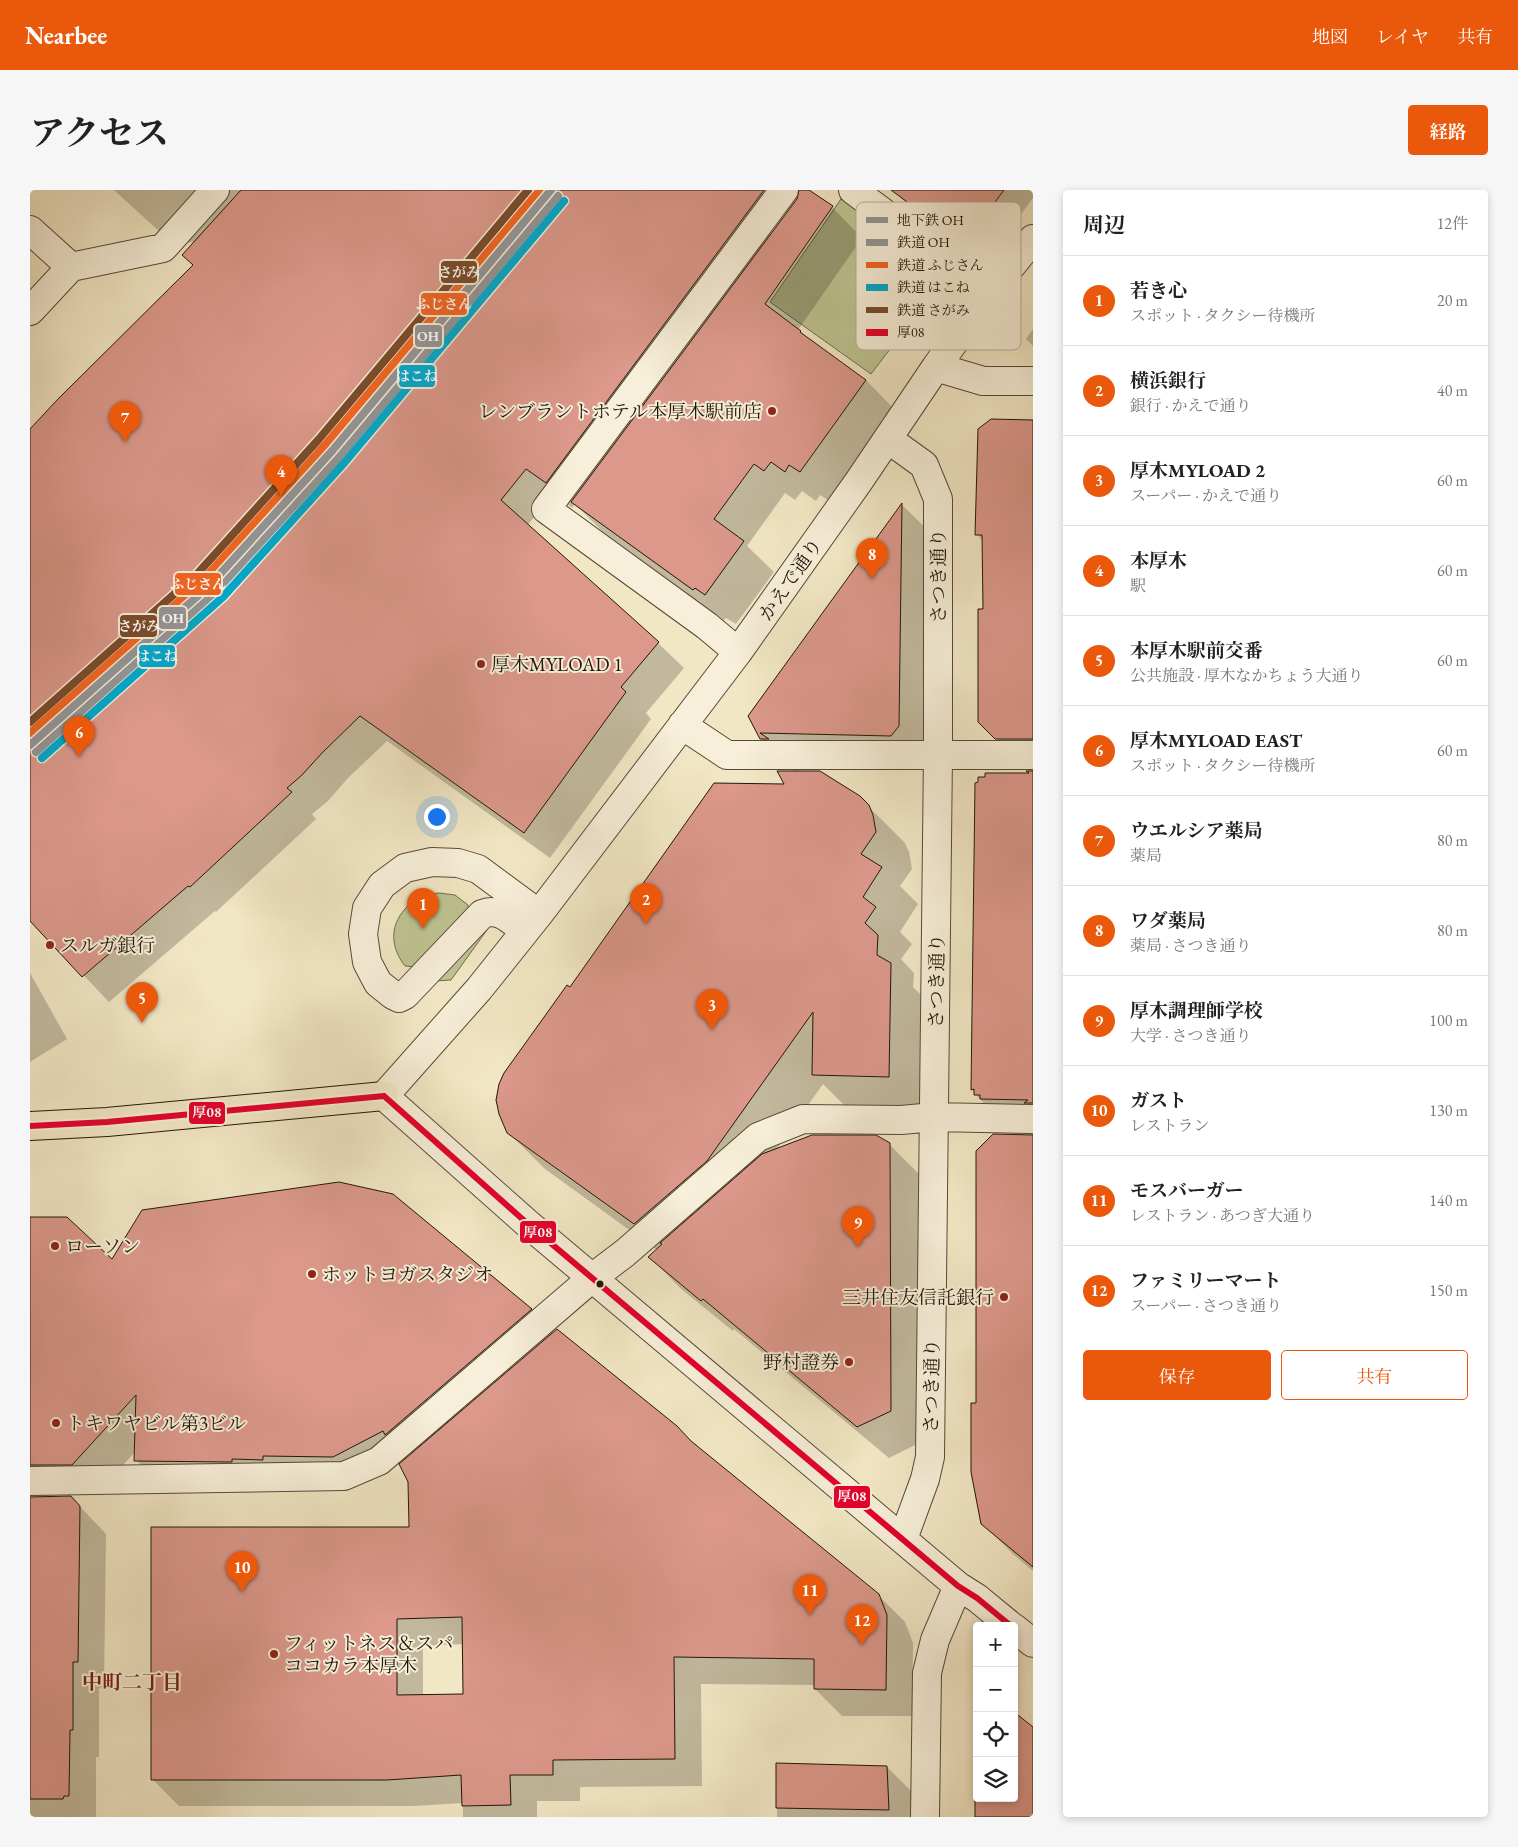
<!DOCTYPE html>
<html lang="ja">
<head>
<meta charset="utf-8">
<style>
	body { margin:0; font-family:"EB Garamond","Noto Serif JP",serif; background:#f6f6f6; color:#222 }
	.controls { position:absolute; right:15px; bottom:15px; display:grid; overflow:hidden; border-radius:5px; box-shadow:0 2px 8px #0003 }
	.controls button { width:45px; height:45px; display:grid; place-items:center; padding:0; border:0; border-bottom:1px solid #e0e0e0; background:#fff; color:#222; font:25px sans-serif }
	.you { position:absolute; left:406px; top:626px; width:18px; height:18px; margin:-12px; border:4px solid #fff; border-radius:50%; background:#1a73e8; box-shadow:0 0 0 8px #1a73e833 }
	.badge { display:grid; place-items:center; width:32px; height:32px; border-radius:50%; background:#ea580c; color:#fff; font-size:16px; font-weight:700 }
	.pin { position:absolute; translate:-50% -41px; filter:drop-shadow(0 1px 2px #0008) }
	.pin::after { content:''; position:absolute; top:26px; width:18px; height:15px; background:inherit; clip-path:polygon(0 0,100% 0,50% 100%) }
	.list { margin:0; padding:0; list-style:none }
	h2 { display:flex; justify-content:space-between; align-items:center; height:65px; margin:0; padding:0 20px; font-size:21px }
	h2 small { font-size:16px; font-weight:400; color:#767676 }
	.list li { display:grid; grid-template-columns:32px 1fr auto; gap:15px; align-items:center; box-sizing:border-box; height:90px; padding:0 20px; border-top:1px solid #e0e0e0 }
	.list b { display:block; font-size:19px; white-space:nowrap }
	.list p { margin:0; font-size:16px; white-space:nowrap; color:#767676 }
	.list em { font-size:16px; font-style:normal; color:#767676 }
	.actions { display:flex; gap:10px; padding:15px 20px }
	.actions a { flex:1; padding:11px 0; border:1px solid #ea580c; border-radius:5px; text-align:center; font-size:18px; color:#ea580c }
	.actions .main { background:#ea580c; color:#fff }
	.icon { flex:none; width:28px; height:28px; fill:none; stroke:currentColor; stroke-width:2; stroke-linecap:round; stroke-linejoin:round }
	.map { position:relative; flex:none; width:1003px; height:1627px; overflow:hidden; border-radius:5px }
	header { display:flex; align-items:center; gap:30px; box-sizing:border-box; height:70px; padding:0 25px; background:#ea580c; color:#fff }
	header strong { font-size:24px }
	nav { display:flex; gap:28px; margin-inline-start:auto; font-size:18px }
	.intro { display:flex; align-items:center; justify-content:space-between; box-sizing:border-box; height:120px; padding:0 30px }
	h1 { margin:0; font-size:35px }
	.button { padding:12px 22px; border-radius:5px; background:#ea580c; color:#fff; font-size:18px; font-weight:700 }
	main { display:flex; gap:30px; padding:0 30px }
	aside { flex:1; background:#fff; border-radius:5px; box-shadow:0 2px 8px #0003 }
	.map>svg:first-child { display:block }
</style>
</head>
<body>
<header>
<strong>Nearbee</strong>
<nav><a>地図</a><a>レイヤ</a><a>共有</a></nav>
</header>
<div class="intro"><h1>アクセス</h1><a class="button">経路</a></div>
<main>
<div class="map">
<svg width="1003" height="1627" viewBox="0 0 1003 1627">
	<rect width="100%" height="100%" fill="#f2e7c5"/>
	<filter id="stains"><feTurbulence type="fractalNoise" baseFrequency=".004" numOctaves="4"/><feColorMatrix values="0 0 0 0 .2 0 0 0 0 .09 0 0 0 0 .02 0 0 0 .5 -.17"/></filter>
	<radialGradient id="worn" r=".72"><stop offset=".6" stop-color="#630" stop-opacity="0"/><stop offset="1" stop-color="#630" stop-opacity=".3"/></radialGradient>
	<path fill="#bec492" stroke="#706d4d" d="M 811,9 L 903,74 L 902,104 L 841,184 L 740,112 Z
		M 409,703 L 425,705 L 438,715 L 438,720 L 385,777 L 375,776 C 361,758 359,737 375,719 C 380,713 386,708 394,705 C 399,704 404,704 409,703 Z
		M 462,733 L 421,790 L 404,791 Z"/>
	<path fill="#0003" fill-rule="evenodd" d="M 84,0 L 765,0 L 740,43 L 741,44 L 802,17 L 832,48 L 768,140 L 778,149 L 836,190 L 866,221 L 801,312 L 790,305 L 786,311 L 772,301 L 765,310 L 755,303 L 717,356 L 744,382 L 706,434 L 696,428 L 694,430 L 573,342 L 545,314 L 542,318 L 523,304 L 497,336 L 628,453 L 654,478 L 616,523 L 621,529 L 520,668 L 357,551 L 318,588 L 298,611 L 282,624 L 286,629 L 186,722 L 185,721 L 79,812 L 0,729 L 0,241 L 164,75 L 165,52 L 143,54 Z
		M 868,0 L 1003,0 L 1003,8 L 954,74 L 886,23 L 866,3 Z
		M 1003,139 L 1003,156 L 996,149 Z
		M 961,231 L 1003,231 L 1003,940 L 976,936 L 945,904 L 942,899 L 1002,584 L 949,532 L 954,420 L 953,351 L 947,344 Z
		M 872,315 L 904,346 L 900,568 L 763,575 L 770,582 L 829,607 L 875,653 L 879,662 L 882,679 L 870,696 L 888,714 L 870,742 L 882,754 L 871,769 L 884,783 L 883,797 L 896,810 L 895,922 L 820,921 L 793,894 L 746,960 L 859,954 L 891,986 L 891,1252 L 859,1268 L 704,1139 L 703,1141 L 650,1098 L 620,1067 L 627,1060 L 515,979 L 478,942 L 541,798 L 756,596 L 764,582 L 731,549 L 719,526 Z
		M 0,783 L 37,849 L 0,872 Z
		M 1003,946 L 1003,1381 L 984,1365 L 952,1333 L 947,1214 Z
		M 362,1005 L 502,1120 L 524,1143 L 848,1405 L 875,1432 L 883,1453 L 882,1526 L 812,1526 L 785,1499 L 785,1495 L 671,1494 L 672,1596 L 550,1597 L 550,1611 L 507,1611 L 507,1627 L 433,1627 L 433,1613 L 384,1616 L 149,1616 L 122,1589 L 380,1339 L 379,1292 L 370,1273 L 330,1293 L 133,1297 L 106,1270 L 106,1261 L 69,1301 L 27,1302 L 19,1305 L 16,1308 L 41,1307 L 76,1344 L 74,1499 L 69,1498 L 69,1567 L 66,1567 L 66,1627 L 0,1627 L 0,1028 L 82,1070 ZM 434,1454 L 434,1505 L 393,1506 L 393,1456 Z
		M 747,1574 L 857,1577 L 884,1604 L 885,1627 L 747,1627 Z"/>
	<path fill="#db988b" stroke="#211608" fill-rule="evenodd" d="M 211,0 L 734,0 L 516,293 L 496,279 L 471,310 L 629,452 L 591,497 L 596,502 L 494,643 L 330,526 L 292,563 L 272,585 L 257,598 L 262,602 L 160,697 L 158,696 L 52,787 L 0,731 L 0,239 L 28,209 L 163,75 L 152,65 Z
		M 769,0 L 779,0 L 803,16 L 735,114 L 771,141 L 770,142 L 836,190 L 770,282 L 759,275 L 755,282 L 741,272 L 734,281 L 724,274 L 684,329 L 714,351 L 675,405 L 665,398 L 663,400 L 541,312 L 767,9 Z
		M 861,0 L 974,0 L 934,54 Z
		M 961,229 L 1003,230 L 1003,549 L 965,549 L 948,532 L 948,419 L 953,419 L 952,345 L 945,345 L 948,239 Z
		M 872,313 L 869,536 L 861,546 L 730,543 L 739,549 L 730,549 L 718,526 Z
		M 747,581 L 790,581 L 830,606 L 839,615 L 843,625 L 846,642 L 831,664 L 852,677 L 833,707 L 846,717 L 835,733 L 848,745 L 847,765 L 861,773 L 859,887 L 782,885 L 783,822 L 677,971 L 604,1034 L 477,943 L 469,924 L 466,910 L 469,894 L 474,883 L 537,795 L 540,797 L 684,593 L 754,594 Z
		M 996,581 L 1003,581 L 1003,913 L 994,913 L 998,910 L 950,909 L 950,905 L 944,905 L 944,899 L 941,900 L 945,593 L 948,592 L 948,587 L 955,587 L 955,583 L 999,583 Z
		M 963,944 L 1003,945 L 1003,1377 L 951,1334 L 941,1282 L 941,1213 L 946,1213 L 946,961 Z
		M 782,945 L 846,945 L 860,953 L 861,1221 L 827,1237 L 673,1109 L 671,1111 L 618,1067 L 632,1054 L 630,1053 L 732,964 Z
		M 309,992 L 363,1004 L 502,1119 L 355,1245 L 353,1241 L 303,1267 L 233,1266 L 233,1270 L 202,1269 L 202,1272 L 104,1271 L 106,1205 L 42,1275 L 0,1275 L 0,1027 L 37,1027 L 82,1069 L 112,1020 Z
		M 527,1139 L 647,1236 L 661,1251 L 849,1404 L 857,1425 L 856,1500 L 784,1499 L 784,1469 L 644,1467 L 645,1569 L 523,1570 L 523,1585 L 480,1585 L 481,1615 L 432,1616 L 431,1585 L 357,1590 L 121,1590 L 121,1337 L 379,1337 L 378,1292 L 369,1274 ZM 432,1427 L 433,1504 L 367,1505 L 367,1429 Z
		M 41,1306 L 50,1316 L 48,1472 L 43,1472 L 43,1540 L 40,1540 L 39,1606 L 34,1606 L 33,1609 L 0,1609 L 0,1307 Z
		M 947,1521 L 947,1608 L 984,1608 L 984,1522 L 1003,1537 L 1003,1627 L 945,1627 L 945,1522 Z
		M 746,1573 L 857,1576 L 859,1620 L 746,1618 Z"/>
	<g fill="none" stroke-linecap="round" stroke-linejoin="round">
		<g stroke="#554a37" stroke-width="30">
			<path id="minor" d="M 823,0 L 960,102
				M 0,40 L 41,77 L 0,121
				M 41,77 L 133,58 L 185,0
				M 906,177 L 953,191 L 1003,191
				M 858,249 L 894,275 L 908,309 L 908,564 L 900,1267 L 895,1289 L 873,1349
				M 708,462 L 677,436 L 516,319 L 754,0
				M 652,535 L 697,565 L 1003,565
				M 495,741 C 481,731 470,717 452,724 L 375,805 L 369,808 L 363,805 L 348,793 L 337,772 L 333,744 L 337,718 L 352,695 L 375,678 L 402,672 L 428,673 L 448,679 L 509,724
				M 0,1291 L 314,1286 L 349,1271 L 562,1088 L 595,1063 L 728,947 L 773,929 L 871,930 L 904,927 L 1003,929
				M 981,1436 L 947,1408 L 928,1396 L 498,1034 L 354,906 L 449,799 L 509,724 L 708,462 L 829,291 L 906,177 L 960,102 L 1003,49
				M 984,1438 L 1003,1453
				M 895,1627 L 897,1483 L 905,1450 L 928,1396"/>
		</g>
		<g stroke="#211608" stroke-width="30">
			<path id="major" d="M 0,936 L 77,932 L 354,906"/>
		</g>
		<use href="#minor" stroke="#f7efd9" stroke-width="28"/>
		<use href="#major" stroke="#f2e7c5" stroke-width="28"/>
		<g stroke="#f7efd9" stroke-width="10">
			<path id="bus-1" d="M 354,906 L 498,1034 L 928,1396 L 947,1408 L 981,1436
				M 0,936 L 77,932 L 354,906"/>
		</g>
		<use href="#bus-1" stroke="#e4002b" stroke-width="6"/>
		<g stroke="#f7efd9" stroke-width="11">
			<path id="rail-1" d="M 6,562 L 186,401 L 309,267 L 528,6"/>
		</g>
		<g stroke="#f7efd9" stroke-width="11">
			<path id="rail-2" d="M 0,543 L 174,389 L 295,255 L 510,0"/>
		</g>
		<g stroke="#f7efd9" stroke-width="11">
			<path id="rail-3" d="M 12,568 L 193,407 L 315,272 L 534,11"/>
		</g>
		<g stroke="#f7efd9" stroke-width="11">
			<path id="rail-4" d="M 0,532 L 168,383 L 289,249 L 498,0"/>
		</g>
		<use href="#rail-1" stroke="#939598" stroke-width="8"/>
		<use href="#rail-2" stroke="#f26522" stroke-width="8"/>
		<use href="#rail-3" stroke="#00a9ce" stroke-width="8"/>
		<use href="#rail-4" stroke="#7a4b2a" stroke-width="8"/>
		<g stroke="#f7efd9" stroke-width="11">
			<path id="metro-1" d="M 0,555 L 180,395 L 302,261 L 521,0"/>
		</g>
		<use href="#metro-1" stroke="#939598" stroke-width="8"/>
	</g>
	<g fill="#8f2418" stroke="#f7efd9" stroke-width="2">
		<circle cx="742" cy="221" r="5"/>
		<circle cx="451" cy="474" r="5"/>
		<circle cx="20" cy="755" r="5"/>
		<circle cx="25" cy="1056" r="5"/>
		<circle cx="282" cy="1084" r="5"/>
		<circle cx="974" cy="1107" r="5"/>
		<circle cx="819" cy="1172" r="5"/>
		<circle cx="26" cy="1233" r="5"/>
		<circle cx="244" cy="1464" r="5"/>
	</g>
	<circle fill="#211608" stroke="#f7efd9" stroke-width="2" cx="570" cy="1094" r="4.5"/>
	<g text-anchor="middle" stroke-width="4" stroke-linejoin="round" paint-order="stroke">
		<g font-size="19" fill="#211608" stroke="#f7efd9" text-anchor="start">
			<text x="732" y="228" text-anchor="end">レンブラントホテル本厚木駅前店</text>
			<text x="461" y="481">厚木MYLOAD 1</text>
			<text x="30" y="762">スルガ銀行</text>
			<text x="35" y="1063">ローソン</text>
			<text x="292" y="1091">ホットヨガスタジオ</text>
			<text x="964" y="1114" text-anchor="end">三井住友信託銀行</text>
			<text x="809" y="1179" text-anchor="end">野村證券</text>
			<text x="36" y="1240">トキワヤビル第3ビル</text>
			<text x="254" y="1460">フィットネス＆スパ<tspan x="254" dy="22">ココカラ本厚木</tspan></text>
		</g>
		<g font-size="19" fill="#211608" stroke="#f7efd9">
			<text transform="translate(908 386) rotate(-90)" y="7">さつき通り</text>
			<text transform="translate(760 389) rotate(-55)" y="7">かえで通り</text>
			<text transform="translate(906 791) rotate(-89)" y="7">さつき通り</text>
			<text transform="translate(901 1196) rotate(-89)" y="7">さつき通り</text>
		</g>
		<g font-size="20" font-weight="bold" fill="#7a1f14" stroke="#f7efd9">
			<text x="102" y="1499">中町二丁目</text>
		</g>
	</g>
	<rect x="826" y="12" width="165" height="148" rx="8" fill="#f7efd9" stroke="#b7ae9a" stroke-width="1"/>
	<rect x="836" y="27" width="22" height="6" fill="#939598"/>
	<rect x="836" y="49" width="22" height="7" fill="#939598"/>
	<rect x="836" y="72" width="22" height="6" fill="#f26522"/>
	<rect x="836" y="94" width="22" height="7" fill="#00a9ce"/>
	<rect x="836" y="117" width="22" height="6" fill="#7a4b2a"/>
	<rect x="836" y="139" width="22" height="7" fill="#e4002b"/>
	<g font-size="14" fill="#211608">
		<text x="867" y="35">地下鉄 OH</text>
		<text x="867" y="57">鉄道 OH</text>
		<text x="867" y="80">鉄道 ふじさん</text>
		<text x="867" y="102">鉄道 はこね</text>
		<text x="867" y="125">鉄道 さがみ</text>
		<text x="867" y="147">厚08</text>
	</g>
	<g stroke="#f7efd9" stroke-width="2">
		<rect x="410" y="70" width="38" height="24" rx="5" fill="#7a4b2a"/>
		<rect x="390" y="102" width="48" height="24" rx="5" fill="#f26522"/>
		<rect x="384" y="134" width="29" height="24" rx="5" fill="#939598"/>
		<rect x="368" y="174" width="38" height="24" rx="5" fill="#00a9ce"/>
		<rect x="144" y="382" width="48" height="24" rx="5" fill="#f26522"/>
		<rect x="128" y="416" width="29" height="24" rx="5" fill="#939598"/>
		<rect x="89" y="424" width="39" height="24" rx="5" fill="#7a4b2a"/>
		<rect x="108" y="454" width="38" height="24" rx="5" fill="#00a9ce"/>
		<rect x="158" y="911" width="38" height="24" rx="5" fill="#e4002b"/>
		<rect x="489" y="1030" width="38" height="24" rx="5" fill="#e4002b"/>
		<rect x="803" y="1295" width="38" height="24" rx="5" fill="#e4002b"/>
	</g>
	<g font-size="14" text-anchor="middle" font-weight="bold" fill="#fff">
		<text x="429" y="87">さがみ</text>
		<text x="414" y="119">ふじさん</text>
		<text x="398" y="151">OH</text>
		<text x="387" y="191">はこね</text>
		<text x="168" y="399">ふじさん</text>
		<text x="143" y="433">OH</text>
		<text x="109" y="441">さがみ</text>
		<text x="127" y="471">はこね</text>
		<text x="177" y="927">厚08</text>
		<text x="508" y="1047">厚08</text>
		<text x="822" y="1311">厚08</text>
	</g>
	<rect width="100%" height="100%" filter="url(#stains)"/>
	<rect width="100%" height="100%" fill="url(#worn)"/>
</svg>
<div class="controls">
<button>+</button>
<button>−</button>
<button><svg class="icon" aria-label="locate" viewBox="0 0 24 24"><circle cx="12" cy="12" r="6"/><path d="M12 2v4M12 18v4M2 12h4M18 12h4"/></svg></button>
<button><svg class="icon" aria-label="layers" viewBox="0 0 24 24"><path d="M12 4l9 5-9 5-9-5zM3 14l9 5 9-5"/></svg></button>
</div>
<div class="you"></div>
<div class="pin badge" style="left:393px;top:739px">1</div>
<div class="pin badge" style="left:616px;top:734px">2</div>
<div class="pin badge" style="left:682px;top:840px">3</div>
<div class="pin badge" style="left:251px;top:306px">4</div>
<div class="pin badge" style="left:112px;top:833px">5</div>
<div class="pin badge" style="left:49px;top:567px">6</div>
<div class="pin badge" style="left:95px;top:252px">7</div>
<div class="pin badge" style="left:842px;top:389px">8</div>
<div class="pin badge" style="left:828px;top:1057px">9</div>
<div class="pin badge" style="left:212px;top:1402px">10</div>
<div class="pin badge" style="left:780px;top:1425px">11</div>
<div class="pin badge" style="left:832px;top:1455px">12</div>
</div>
<aside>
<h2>周辺<small>12件</small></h2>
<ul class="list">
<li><span class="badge">1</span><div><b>若き心</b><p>スポット · タクシー待機所</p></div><em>20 m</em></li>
<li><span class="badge">2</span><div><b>横浜銀行</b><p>銀行 · かえで通り</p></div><em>40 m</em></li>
<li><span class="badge">3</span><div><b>厚木MYLOAD 2</b><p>スーパー · かえで通り</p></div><em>60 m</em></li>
<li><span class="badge">4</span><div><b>本厚木</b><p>駅</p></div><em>60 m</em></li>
<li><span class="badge">5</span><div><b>本厚木駅前交番</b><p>公共施設 · 厚木なかちょう大通り</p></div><em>60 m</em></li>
<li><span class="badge">6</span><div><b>厚木MYLOAD EAST</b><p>スポット · タクシー待機所</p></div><em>60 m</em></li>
<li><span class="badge">7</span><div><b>ウエルシア薬局</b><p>薬局</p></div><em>80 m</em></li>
<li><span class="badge">8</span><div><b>ワダ薬局</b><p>薬局 · さつき通り</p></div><em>80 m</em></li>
<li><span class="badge">9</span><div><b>厚木調理師学校</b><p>大学 · さつき通り</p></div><em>100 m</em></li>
<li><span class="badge">10</span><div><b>ガスト</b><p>レストラン</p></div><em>130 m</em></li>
<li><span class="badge">11</span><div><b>モスバーガー</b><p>レストラン · あつぎ大通り</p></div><em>140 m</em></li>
<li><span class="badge">12</span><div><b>ファミリーマート</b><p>スーパー · さつき通り</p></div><em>150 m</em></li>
</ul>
<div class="actions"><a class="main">保存</a><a>共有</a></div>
</aside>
</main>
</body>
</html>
